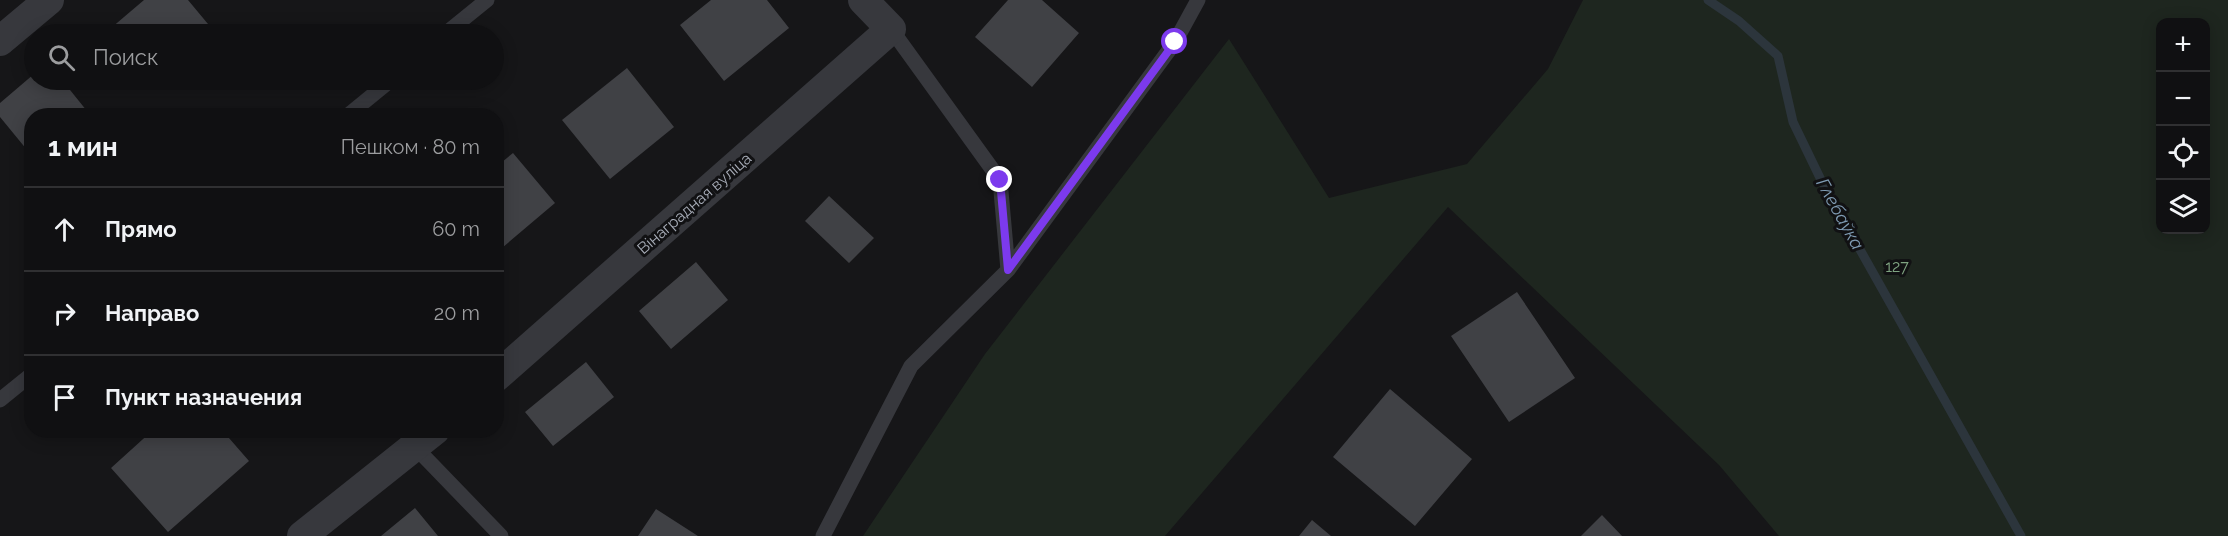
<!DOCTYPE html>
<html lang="ru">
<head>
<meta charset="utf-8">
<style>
	body { margin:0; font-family:Raleway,sans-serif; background:#1e1e20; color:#f1f3f6 }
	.controls { position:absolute; right:18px; top:18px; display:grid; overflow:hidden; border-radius:12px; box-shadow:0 3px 15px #0003 }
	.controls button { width:54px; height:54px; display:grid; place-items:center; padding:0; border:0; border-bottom:2px solid #303032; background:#101012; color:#f1f3f6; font:30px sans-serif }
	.stop { position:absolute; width:18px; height:18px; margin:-14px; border:4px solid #7c3aed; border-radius:50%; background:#fff }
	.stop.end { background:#7c3aed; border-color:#fff; box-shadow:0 2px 6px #0008 }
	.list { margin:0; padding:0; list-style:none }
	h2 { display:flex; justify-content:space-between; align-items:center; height:78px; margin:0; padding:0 24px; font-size:26px }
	h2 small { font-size:20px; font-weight:400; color:#9c9d9f }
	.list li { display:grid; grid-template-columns:39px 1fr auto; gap:18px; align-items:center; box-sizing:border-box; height:84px; padding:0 24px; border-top:2px solid #303032 }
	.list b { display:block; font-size:22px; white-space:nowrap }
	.list em { font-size:20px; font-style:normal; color:#9c9d9f }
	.icon { flex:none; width:33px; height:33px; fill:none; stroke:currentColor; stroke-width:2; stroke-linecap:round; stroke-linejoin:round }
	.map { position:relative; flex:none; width:2228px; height:536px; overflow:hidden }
	.search { position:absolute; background:#101012; box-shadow:0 3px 15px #0003; left:24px; top:24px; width:480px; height:66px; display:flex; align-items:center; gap:15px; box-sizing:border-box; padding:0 21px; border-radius:33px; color:#9c9d9f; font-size:22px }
	.panel { position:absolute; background:#101012; box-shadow:0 3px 15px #0003; left:24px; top:108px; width:480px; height:330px; border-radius:24px }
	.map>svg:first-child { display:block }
</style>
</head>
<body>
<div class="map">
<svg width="2228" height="536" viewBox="0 0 2228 536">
	<rect width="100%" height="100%" fill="#161618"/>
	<path fill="#1e261f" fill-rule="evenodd" d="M 1583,0 L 2228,0 L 2228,536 L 1779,536 L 1719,465 L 1448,207 L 1165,536 L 863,536 L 985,354 L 1229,39 L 1329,198 L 1467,164 L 1548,69 ZM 2160,22 L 2206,22 L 2206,230 L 2160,230 Z"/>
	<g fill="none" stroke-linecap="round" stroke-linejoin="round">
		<path stroke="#2c353c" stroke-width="9" d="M 1708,0 L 1739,21 L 1778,56 L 1793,122 L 1822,182 L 2021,536"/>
	</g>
	<path fill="#404145" d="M 144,0 L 188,0 L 208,24 L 195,34 L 104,34 Z
		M 711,0 L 767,0 L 789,28 L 724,81 L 680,25 Z
		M 1008,0 L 1042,0 L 1079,33 L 1032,87 L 975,37 Z
		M 627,68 L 674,127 L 610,179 L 562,120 Z
		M 34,74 L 34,80 L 62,80 L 91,116 L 32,116 L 32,156 L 0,117 L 0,103 Z
		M 513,153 L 555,203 L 496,253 L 496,167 Z
		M 829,196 L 874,238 L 849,263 L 805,221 Z
		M 696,262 L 728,300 L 671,349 L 639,311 Z
		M 1517,292 L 1575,378 L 1509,422 L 1451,336 Z
		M 586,362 L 614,397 L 553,446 L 525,412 Z
		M 1390,389 L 1472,459 L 1415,526 L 1333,457 Z
		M 153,430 L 222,430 L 249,461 L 168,532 L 111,468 Z
		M 415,508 L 438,536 L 381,536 Z
		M 656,509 L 698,536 L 638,536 Z
		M 1602,515 L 1622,536 L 1581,536 Z
		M 1312,520 L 1331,536 L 1299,536 Z"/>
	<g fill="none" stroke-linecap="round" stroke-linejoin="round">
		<path stroke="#37383d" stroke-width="15" d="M 445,34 L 487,0
			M 347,116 L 391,80
			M 1008,270 L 1175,42 L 1198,0
			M 0,400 L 32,374
			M 416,448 L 501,536
			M 823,536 L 911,366 L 1008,270 L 1000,180 L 891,29"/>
		<path stroke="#37383d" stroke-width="30" d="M 0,41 L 49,0
			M 496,377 L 891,29 L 863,0
			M 302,536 L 435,430"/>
	</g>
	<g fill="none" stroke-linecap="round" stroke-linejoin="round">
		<path stroke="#7c3aed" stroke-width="8" d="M 1000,180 L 1008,270 L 1175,42"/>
	</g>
	<g text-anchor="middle" stroke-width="6" stroke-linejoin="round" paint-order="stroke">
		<g font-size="16" fill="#a8adb8" stroke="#111113">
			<text transform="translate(694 203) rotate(-41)" y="6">Вінаградная вуліца</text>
		</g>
		<g font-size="16" fill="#7fa381" stroke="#111113">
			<text x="1897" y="272">127</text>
		</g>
		<g font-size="18" font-style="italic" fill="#7f9bb3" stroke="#111113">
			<text transform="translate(1840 214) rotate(61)" y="6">Глебаўка</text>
		</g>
	</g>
</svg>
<div class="controls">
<button>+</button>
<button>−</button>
<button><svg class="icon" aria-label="locate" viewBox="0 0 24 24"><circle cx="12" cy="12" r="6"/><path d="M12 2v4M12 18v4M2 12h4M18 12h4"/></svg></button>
<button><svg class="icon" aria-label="layers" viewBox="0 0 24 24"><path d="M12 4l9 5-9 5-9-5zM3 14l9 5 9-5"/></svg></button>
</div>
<div class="stop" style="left:1175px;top:42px"></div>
<div class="stop end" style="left:1000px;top:180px"></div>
<div class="search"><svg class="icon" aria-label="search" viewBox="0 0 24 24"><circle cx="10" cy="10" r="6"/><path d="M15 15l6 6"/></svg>Поиск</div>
<section class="panel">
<h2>1 мин<small>Пешком · 80 m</small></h2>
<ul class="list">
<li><svg class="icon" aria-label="ahead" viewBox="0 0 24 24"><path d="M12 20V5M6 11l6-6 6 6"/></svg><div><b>Прямо</b></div><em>60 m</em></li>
<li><svg class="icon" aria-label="right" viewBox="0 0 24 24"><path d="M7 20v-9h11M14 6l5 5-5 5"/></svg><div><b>Направо</b></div><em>20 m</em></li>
<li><svg class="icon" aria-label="arrive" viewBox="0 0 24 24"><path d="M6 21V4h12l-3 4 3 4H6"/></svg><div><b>Пункт назначения</b></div></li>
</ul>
</section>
</div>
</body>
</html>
